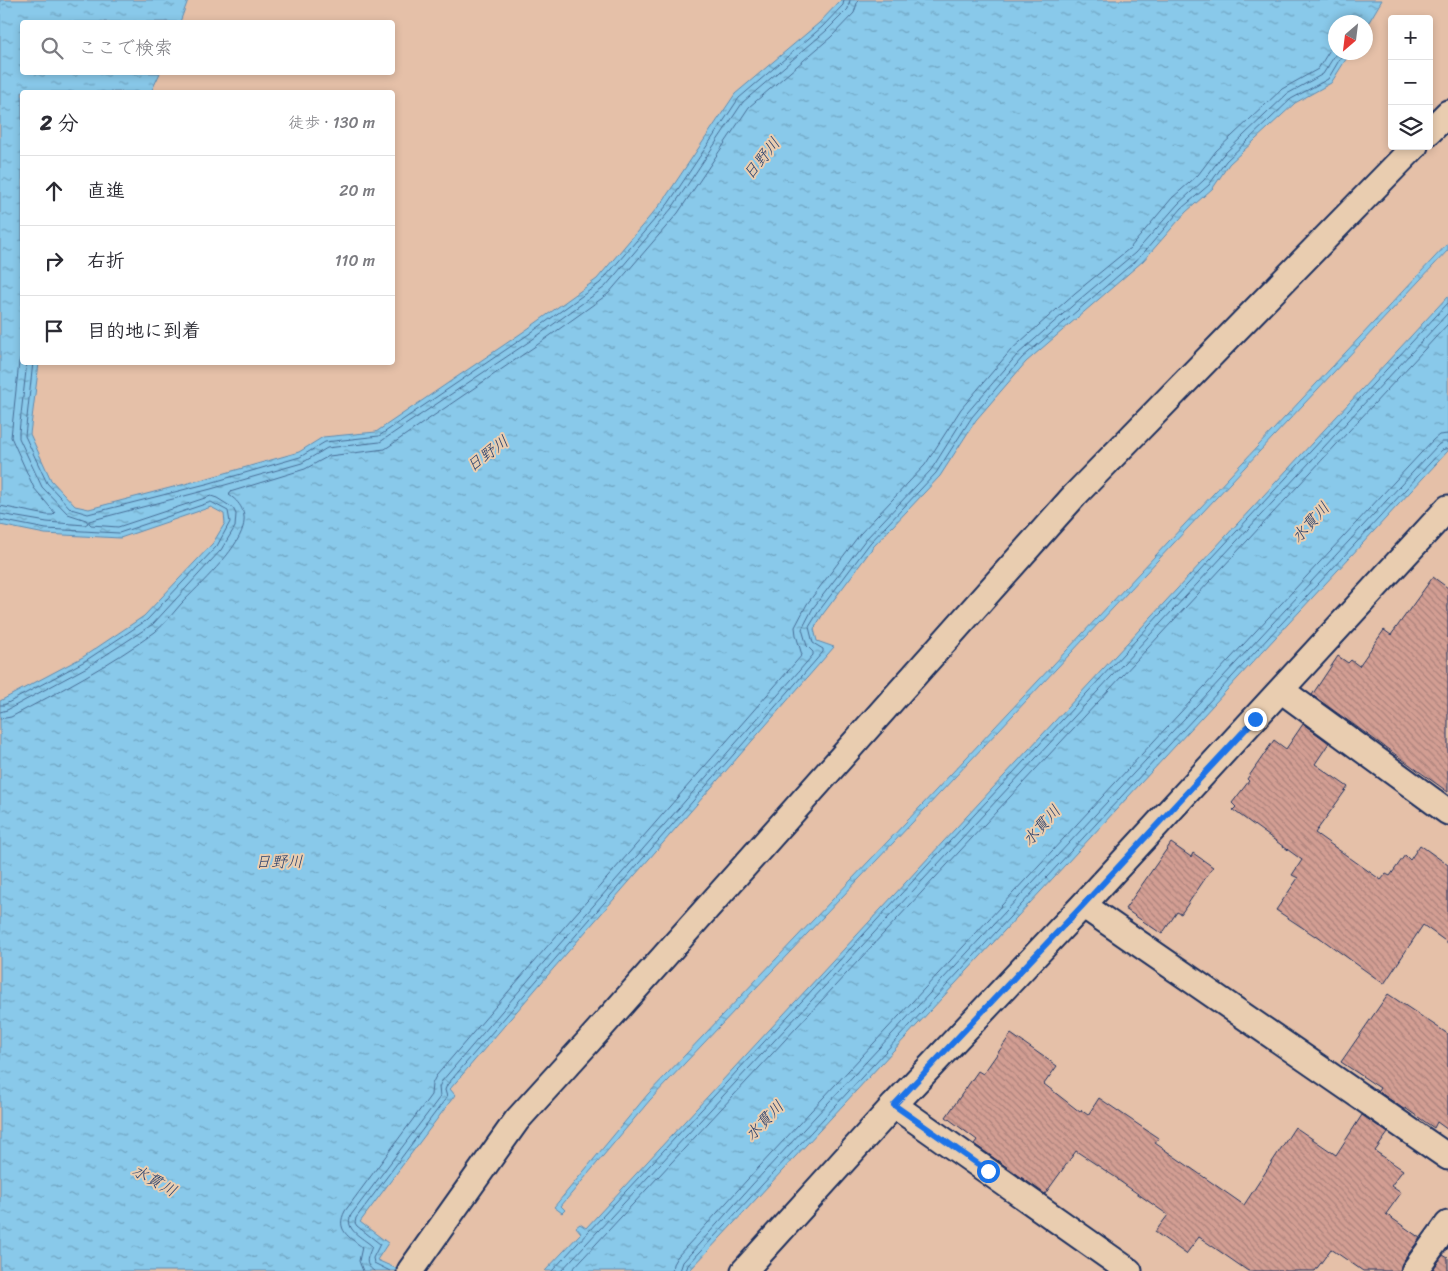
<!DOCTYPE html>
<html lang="ja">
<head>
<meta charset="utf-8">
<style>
	body { margin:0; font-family:Sriracha,"Klee One",sans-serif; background:#f2f2f3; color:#2b2b33 }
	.controls { position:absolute; right:15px; top:15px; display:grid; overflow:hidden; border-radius:5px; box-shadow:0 2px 8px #0003 }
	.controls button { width:45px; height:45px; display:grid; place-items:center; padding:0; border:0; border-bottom:1px solid #e1e1e2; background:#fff; color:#2b2b33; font:25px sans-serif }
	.compass { position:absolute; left:1328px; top:15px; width:45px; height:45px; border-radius:50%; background:#fff; box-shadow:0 2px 8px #0003; rotate:208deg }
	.stop { position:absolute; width:15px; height:15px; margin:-11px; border:4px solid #1a73e8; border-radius:50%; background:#fff }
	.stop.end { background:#1a73e8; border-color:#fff; box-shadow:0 1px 5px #0008 }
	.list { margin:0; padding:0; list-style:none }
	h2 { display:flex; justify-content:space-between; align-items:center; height:65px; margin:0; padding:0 20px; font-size:21px }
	h2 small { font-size:16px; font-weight:400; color:#7c7c81 }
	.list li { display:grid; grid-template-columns:32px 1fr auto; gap:15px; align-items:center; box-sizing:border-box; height:70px; padding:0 20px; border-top:1px solid #e1e1e2 }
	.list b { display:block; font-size:19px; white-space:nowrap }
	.list em { font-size:16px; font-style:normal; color:#7c7c81 }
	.icon { flex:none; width:28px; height:28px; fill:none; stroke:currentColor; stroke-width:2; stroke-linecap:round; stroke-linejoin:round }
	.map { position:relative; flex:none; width:1448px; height:1271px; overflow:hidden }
	.search { position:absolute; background:#fff; box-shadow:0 2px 8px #0003; left:20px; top:20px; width:375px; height:55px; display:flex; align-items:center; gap:12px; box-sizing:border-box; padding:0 18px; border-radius:5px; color:#7c7c81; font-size:19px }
	.panel { position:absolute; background:#fff; box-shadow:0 2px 8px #0003; left:20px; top:90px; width:375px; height:275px; border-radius:5px }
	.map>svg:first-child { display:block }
</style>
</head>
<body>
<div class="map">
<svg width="1448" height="1271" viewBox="0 0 1448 1271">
	<defs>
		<pattern id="water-ripples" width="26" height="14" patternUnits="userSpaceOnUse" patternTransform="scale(1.25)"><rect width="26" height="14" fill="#89c9ea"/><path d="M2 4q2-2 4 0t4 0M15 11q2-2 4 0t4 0" fill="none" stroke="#6fa4c1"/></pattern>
		<pattern id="building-back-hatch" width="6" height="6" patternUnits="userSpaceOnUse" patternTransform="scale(1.25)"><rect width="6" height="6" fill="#d39e93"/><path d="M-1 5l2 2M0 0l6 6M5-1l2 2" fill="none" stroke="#aa817b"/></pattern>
	</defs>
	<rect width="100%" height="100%" fill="#e5c0a8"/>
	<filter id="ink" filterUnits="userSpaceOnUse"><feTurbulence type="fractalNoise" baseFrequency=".02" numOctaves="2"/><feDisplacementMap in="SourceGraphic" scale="10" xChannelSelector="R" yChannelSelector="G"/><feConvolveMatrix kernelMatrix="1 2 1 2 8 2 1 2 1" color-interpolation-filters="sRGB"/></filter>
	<g filter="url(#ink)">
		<path fill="url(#water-ripples)" stroke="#5d8bb2" d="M 0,0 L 188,0 L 180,22 L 22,22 L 22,72 L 160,73 L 151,92 L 22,92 L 22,362 L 39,363 L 30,434 L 51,480 L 75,506 L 89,509 L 208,478 L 299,452 L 323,437 L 376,432 L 526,330 L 597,279 L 663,201 L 735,94 L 819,23 L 841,0 L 1382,0 L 1366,27 L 1366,22 L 1336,22 L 1336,52 L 1350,53 L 1331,83 L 1295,103 L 1229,164 L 1213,188 L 1186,212 L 1143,261 L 1026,362 L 976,420 L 940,476 L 874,546 L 823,614 L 814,629 L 817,641 L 834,647 L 553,969 L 450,1089 L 455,1095 L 360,1222 L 388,1243 L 377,1260 L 402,1271 L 0,1271 L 0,701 L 83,657 L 144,616 L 213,543 L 225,523 L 224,514 L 211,507 L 120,538 L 45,534 L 0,525 Z
			M 1448,243 L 1448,250 L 911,824 L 650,1100 L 561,1206 L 565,1210 L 562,1213 L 554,1207 L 648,1094 L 907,821 Z
			M 1448,296 L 1448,451 L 708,1251 L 689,1271 L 545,1271 L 581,1233 L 576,1227 L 580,1224 L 586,1228 Z"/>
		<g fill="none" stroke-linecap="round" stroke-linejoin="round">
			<path stroke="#476d96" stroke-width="1" d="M 33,362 L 25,436 L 47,483 L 71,509 L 88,514 L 210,483 L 300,457 L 325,442 L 379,436 L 529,334 L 600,283 L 668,204 L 739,98 L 822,27 L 843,5 L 844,0
				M 0,506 L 47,515 L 53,515 L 55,513 L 34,488 L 11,437 L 19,362 L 22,353
				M 0,514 L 47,522 L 85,525 L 88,523 L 86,520 L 68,514 L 42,487 L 19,438 L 19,432 L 27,362
				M 0,520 L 46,529 L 119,533 L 211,502 L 228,511 L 230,522 L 217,546 L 147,620 L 85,661 L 4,705 L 0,705
				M 0,712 L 7,710 L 89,666 L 153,624 L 221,550 L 235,527 L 236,514 L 233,508 L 217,498 L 211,496 L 118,527 L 91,525 L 89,523 L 89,521 L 211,489 L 302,463 L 327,448 L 380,442 L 533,339 L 605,287 L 672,208 L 743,102 L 826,31 L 848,9 L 850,0
				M 0,719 L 11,717 C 60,691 110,665 155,632 C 165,624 173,613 181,604 C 199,585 237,551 243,527 C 247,513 240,502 229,495 L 230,492 L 305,469 L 329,456 L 385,449 L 537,345 L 608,294 L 678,213 L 749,107 L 831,37 L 854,13 L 858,0
				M 363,1271 L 359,1261 L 362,1247 C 349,1237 335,1230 345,1211 L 431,1095 L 432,1084 L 436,1076 L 538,957 L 802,655 L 796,635 L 795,627 L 807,604 L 860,534 L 925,465 L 961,409 L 1011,350 L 1075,293 L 1130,248 L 1172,198 L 1198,175 L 1216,151 L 1282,89 L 1318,69 L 1336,40
				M 374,1271 C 362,1263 369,1256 372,1246 C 362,1237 344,1230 351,1215 L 440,1097 L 439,1087 L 442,1081 L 544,962 L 813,655 L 813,652 L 807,646 L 802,629 L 813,608 L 866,539 L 931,470 L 967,413 L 1017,355 L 1080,299 L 1135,253 L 1178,204 L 1204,180 L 1222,156 L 1287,94 L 1323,74 L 1337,52
				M 390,1271 L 374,1263 L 373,1258 L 380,1244 L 357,1226 L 355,1223 L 356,1218 L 447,1097 L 445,1090 L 447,1085 L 549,966 L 823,652 L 823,649 L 813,643 L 809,627 L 819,611 L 870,543 L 936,473 L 972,417 L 1022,358 L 1140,257 L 1182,208 L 1209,185 L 1226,161 L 1291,99 L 1328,79 L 1344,52
				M 552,1271 L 1448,303
				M 561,1271 L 1448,313
				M 571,1271 L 1448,324
				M 672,1271 L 673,1264 L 677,1257 L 747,1180 L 1433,440 L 1439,435 L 1448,434
				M 680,1271 L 683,1262 L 752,1185 L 1438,445 L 1442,442 L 1448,442
				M 686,1271 L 688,1265 L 1442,450 L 1448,448"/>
		</g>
		<path fill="url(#building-back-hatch)" stroke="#1b2f5e" d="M 1433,577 L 1448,588 L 1448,792 L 1312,695 L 1338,656 L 1348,663 L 1351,660 L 1359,666 L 1384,630 L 1391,635 Z
			M 1303,724 L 1329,743 L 1315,764 L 1348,787 L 1315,833 L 1381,880 L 1386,874 L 1390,876 L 1405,855 L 1410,860 L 1420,845 L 1448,865 L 1448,943 L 1423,925 L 1384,984 L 1316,935 L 1315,936 L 1276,910 L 1298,878 L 1292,875 L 1302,860 L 1233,810 L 1236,807 L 1232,803 L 1249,781 L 1247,779 L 1274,740 L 1286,749 Z
			M 1171,843 L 1191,857 L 1193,853 L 1213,867 L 1181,914 L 1177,912 L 1162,934 L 1125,909 Z
			M 1388,994 L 1448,1034 L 1448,1130 L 1437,1122 L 1434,1128 L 1405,1108 L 1405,1110 L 1378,1091 L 1380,1088 L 1341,1062 Z
			M 1011,1034 L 1057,1066 L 1044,1084 L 1080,1112 L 1081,1110 L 1088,1115 L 1099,1098 L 1158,1138 L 1155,1143 L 1244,1205 L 1295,1127 L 1336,1155 L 1362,1115 L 1388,1133 L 1375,1151 L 1403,1170 L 1391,1186 L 1401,1193 L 1386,1214 L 1420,1238 L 1402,1263 L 1400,1271 L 1363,1271 L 1331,1249 L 1315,1271 L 1248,1271 L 1199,1237 L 1186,1254 L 1155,1232 L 1168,1215 L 1118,1180 L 1118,1179 L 1076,1151 L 1045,1194 L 974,1144 L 977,1140 L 946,1117 L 978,1071 L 983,1074 Z
			M 1443,1255 L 1448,1258 L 1448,1271 L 1432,1271 Z"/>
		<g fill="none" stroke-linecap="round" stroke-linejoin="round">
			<g stroke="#1b2f5e" stroke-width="29">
				<path id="minor" d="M 1429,132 L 1448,113
					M 1281,690 L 1448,812
					M 1083,905 L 1448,1157
					M 894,1105 L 1129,1271
					M 410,1271 L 517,1120 L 588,1042 L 1074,496 L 1415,146
					M 744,1271 L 894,1105 L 1083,905 L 1448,508
					M 1414,1271 L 1448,1224"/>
			</g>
			<use href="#minor" stroke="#e9cdb0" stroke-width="25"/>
		</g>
	</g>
	<g fill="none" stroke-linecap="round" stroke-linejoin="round" filter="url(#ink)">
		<path stroke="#1a73e8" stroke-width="6" d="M 988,1171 L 894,1105 L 1083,905 L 1255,719"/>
	</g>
	<g text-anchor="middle" stroke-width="4" stroke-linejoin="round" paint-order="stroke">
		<g font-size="16" font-style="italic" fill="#263e6c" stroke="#e9cdb0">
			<text transform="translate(761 158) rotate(-51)" y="6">日野川</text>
			<text transform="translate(487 453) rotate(-37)" y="6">日野川</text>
			<text transform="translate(1310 522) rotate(-48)" y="6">水貫川</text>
			<text transform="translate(1041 825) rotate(-48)" y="6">水貫川</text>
			<text x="279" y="867">日野川</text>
			<text transform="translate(764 1120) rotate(-46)" y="6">水貫川</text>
			<text transform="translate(155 1180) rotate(29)" y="6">水貫川</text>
		</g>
	</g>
</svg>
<div class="controls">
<button>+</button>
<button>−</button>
<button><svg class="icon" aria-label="layers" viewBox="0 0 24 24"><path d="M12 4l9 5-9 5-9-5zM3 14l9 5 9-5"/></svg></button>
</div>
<svg class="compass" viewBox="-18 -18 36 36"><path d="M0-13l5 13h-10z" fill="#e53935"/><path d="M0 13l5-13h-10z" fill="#7c7c81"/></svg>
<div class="stop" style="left:988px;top:1171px"></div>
<div class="stop end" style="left:1255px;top:719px"></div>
<div class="search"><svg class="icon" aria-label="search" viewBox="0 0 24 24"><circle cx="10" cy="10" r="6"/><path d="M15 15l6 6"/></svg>ここで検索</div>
<section class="panel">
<h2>2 分<small>徒歩 · 130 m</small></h2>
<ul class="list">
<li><svg class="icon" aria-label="ahead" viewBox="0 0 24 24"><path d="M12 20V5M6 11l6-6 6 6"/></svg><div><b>直進</b></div><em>20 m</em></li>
<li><svg class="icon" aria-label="right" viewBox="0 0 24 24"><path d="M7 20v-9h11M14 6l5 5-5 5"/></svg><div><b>右折</b></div><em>110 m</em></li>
<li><svg class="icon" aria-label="arrive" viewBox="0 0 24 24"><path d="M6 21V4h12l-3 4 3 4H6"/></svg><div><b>目的地に到着</b></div></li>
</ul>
</section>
</div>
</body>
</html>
